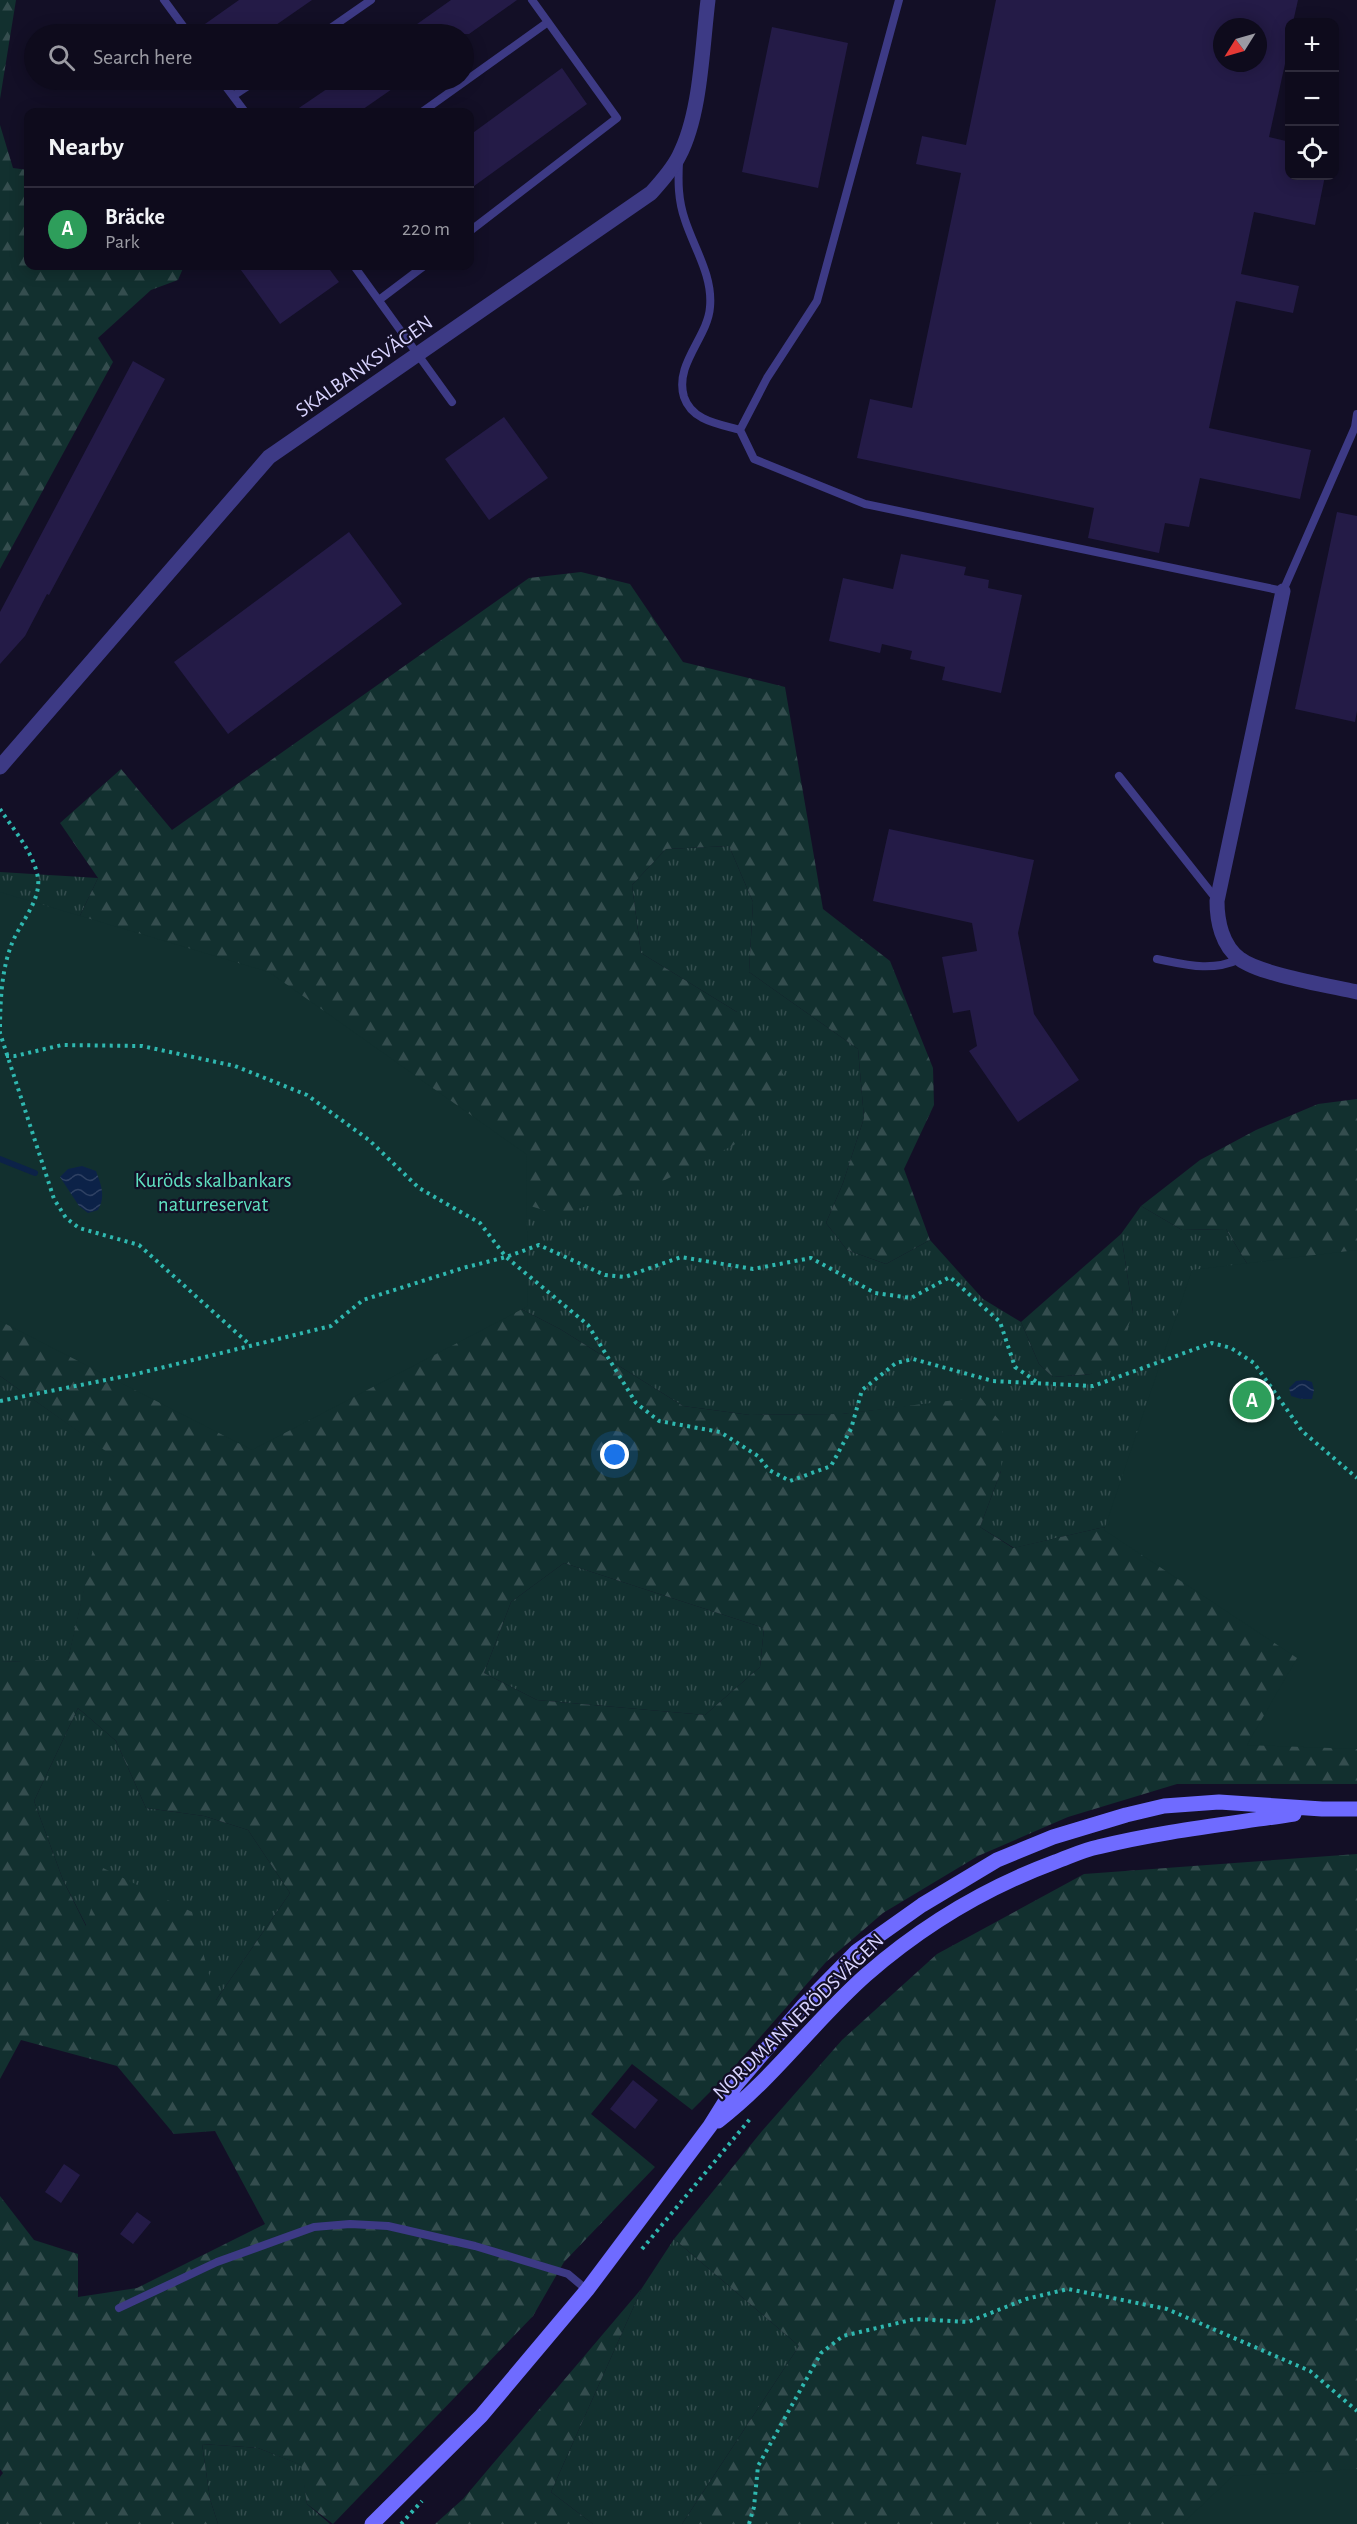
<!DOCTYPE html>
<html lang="en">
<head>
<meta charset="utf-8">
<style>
	body { margin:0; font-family:"Alegreya Sans",sans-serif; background:#1c1929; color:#f1f3f6 }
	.controls { position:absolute; right:18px; top:18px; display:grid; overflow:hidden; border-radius:12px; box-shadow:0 3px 15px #0003 }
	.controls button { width:54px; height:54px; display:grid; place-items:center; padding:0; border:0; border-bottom:2px solid #2e2b3b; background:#0e0b1c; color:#f1f3f6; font:30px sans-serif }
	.compass { position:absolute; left:1213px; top:18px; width:54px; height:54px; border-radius:50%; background:#0e0b1c; box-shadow:0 3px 15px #0003; rotate:233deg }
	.you { position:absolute; left:615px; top:1455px; width:21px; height:21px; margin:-15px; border:4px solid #fff; border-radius:50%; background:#1a73e8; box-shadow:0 0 0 9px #1a73e833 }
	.badge { display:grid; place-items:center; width:39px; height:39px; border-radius:50%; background:#00e5ff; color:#fff; font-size:20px; font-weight:700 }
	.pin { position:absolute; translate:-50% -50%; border:3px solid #fff; box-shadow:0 2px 6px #0006 }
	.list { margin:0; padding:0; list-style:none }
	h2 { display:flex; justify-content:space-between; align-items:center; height:78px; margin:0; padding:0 24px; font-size:26px }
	h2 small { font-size:20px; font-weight:400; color:#9b9ba3 }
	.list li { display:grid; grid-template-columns:39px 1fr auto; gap:18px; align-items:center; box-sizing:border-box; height:84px; padding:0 24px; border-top:2px solid #2e2b3b }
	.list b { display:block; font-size:22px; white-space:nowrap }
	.list p { margin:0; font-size:20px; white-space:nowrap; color:#9b9ba3 }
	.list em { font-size:20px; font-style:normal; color:#9b9ba3 }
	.icon { flex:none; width:33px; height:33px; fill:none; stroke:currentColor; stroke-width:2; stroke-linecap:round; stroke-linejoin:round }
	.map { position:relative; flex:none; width:1357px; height:2524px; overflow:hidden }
	.search { position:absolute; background:#0e0b1c; box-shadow:0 3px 15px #0003; left:24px; top:24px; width:450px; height:66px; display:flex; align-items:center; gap:15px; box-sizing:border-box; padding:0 21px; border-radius:33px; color:#9b9ba3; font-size:22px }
	.panel { position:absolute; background:#0e0b1c; box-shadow:0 3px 15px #0003; left:24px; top:108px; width:450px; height:162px; border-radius:12px }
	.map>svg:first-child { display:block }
</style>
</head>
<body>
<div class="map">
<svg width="1357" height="2524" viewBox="0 0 1357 2524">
	<defs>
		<pattern id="grass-tufts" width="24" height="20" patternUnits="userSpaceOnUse" patternTransform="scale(1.5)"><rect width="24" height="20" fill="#12302f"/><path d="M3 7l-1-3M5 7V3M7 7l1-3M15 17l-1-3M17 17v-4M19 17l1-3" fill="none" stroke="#344d4e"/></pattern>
		<pattern id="forest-firs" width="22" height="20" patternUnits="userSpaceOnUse" patternTransform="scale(1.5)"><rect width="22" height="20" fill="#12302f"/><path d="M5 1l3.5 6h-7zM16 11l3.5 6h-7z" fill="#344d4e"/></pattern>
		<pattern id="water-waves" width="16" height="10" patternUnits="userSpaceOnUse" patternTransform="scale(1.5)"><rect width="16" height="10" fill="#0c2248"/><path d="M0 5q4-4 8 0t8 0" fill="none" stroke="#2f4163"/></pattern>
	</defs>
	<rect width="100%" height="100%" fill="#130f26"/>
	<path fill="url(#grass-tufts)" d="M 729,846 L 753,902 L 749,972 L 858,1049 L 864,1118 L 843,1183 L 826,1223 L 847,1250 L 886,1264 L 930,1240 L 983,1299 L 1021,1322 L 1039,1364 L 1053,1377 L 1091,1374 L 1133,1312 L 1121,1234 L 1141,1206 L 1182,1230 L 1226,1229 L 1266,1295 L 1187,1524 L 1100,1528 L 1014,1548 L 980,1527 L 1001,1471 L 980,1398 L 842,1414 L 750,1415 L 683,1406 L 560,1329 L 482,1289 L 0,1296 L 0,872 L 98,878 L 52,974 L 737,1012 L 641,953 L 632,885 L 666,849 Z
		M 0,1376 L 115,1457 L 68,1660 L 0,1662 Z
		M 564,1563 L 764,1628 L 760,1667 L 705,1715 L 537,1700 L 484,1673 L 511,1602 Z
		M 78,1708 L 116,1741 L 146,1808 L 204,1816 L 248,1830 L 290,1893 L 216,2000 L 87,1927 L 63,1880 L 34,1801 Z
		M 674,2239 L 799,2346 L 682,2524 L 593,2524 L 551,2492 L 642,2288 Z
		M 202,2444 L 258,2448 L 302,2465 L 307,2504 L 330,2524 L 218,2524 L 210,2499 Z"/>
	<path fill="url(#forest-firs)" fill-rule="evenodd" d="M 0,0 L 16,0 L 0,99 Z
		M 0,125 L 13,168 L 28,170 L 28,266 L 184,266 L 178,280 L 151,290 L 98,338 L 113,362 L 0,569 Z
		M 581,572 L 630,584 L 683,662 L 785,687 L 823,909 L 890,961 L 933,1068 L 934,1105 L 904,1169 L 930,1240 L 886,1264 L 847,1250 L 826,1223 L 843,1183 L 864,1118 L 858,1049 L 749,972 L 753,902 L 729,846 L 666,849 L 632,885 L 641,953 L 737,1012 L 785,1077 L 734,1145 L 665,1180 L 560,1215 L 465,1186 L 52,974 L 98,878 L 60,823 L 121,769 L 172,830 L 529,578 Z
		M 1357,1099 L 1357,1360 L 1266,1295 L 1226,1229 L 1182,1230 L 1141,1206 L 1200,1160 L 1256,1130 L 1318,1104 Z
		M 1121,1234 L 1133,1312 L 1118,1358 L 1091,1374 L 1053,1377 L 1039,1364 L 1021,1322 Z
		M 482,1289 L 560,1329 L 683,1406 L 750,1415 L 841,1414 L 980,1397 L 1003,1425 L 1001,1471 L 980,1527 L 1013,1548 L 1100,1528 L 1187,1524 L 1357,1595 L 1357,1784 L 1177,1784 L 1068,1817 L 978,1856 L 883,1913 L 826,1962 L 727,2075 L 692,2110 L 632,2064 L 591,2114 L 655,2167 L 564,2262 L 533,2316 L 333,2524 L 307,2504 L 301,2465 L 258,2448 L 202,2444 L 210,2499 L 218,2524 L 0,2524 L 0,2477 L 3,2473 L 0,2469 L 0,2196 L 34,2240 L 78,2254 L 78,2297 L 137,2288 L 265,2224 L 215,2131 L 174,2134 L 117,2066 L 21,2040 L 0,2079 L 0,1662 L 68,1659 L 114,1457 L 0,1376 L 0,1296 ZM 564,1563 L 764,1628 L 760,1667 L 705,1715 L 537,1700 L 484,1673 L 511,1602 ZM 78,1708 L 116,1741 L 146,1808 L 204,1816 L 248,1830 L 290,1893 L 216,2000 L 192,1912 L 103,1868 L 86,1926 L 63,1880 L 34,1801 Z
		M 1357,1854 L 1357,2524 L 682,2524 L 799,2346 L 674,2239 L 762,2131 L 842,2040 L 937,1954 L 1084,1874 Z
		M 642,2288 L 551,2492 L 593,2524 L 435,2524 L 463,2499 Z"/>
	<path fill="#12302f" d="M 0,892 L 269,972 L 526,1154 L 528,1306 L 252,1450 L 0,1321 Z
		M 1357,1250 L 1357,1749 L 1247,1745 L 1297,1658 L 1104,1530 L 1192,1270 Z
		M 1357,2469 L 1357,2524 L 1182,2524 L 1233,2476 Z"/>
	<path fill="url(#water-waves)" d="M 82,1166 L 96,1171 C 101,1185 106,1196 98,1210 L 88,1213 L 79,1206 L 60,1177 L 68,1169 Z
		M 1305,1380 L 1312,1382 L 1314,1390 L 1312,1399 L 1301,1399 L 1291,1396 L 1289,1388 L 1296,1381 Z"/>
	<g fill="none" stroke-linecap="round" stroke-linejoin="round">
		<path stroke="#0c2248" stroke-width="6" d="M 0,1159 L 35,1173"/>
	</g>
	<path fill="#241b47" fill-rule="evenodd" d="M 239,0 L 312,0 L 263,34 L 195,34 L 195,31 Z
		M 451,0 L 517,0 L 469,34 L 403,34 Z
		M 996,0 L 1298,0 L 1293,22 L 1290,22 L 1290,41 L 1269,137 L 1290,142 L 1290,176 L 1325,176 L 1315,225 L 1254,212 L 1241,274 L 1299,286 L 1293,313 L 1236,301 L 1209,428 L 1311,450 L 1300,499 L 1200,478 L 1189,527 L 1165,523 L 1159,553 L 1088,538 L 1094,508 L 857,458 L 870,399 L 912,408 L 961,173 L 916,164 L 922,136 L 966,145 ZM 1222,27 L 1258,27 L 1258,63 L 1222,63 Z
		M 772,27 L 848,43 L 818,188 L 742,172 Z
		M 562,68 L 587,104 L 470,189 L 470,135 Z
		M 340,80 L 405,80 L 359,112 L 293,112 Z
		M 238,266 L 327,266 L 339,282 L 280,324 Z
		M 133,361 L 165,379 L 49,595 L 47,594 L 25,636 L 0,664 L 0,612 Z
		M 504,417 L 548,478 L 489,520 L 445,459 Z
		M 1337,512 L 1357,516 L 1357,711 L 1355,722 L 1295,709 Z
		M 349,532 L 402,604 L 228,734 L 174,662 Z
		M 901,554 L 966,567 L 964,575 L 989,580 L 988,588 L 1022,595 L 1001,693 L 942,680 L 945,667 L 910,659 L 912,651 L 882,644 L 880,653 L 829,641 L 843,578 L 893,589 Z
		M 889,829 L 1034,860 L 1018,933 L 1034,1014 L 1079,1080 L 1018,1122 L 969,1051 L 977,1046 L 970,1010 L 953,1013 L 942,957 L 977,951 L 972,923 L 873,901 Z
		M 633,2080 L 658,2100 L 635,2129 L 610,2109 Z
		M 64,2164 L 80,2175 L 61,2203 L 45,2192 Z
		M 137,2212 L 151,2222 L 133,2244 L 120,2234 Z"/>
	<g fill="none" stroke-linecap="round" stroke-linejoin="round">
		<path stroke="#2fb8b0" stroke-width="4" stroke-dasharray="3 4.5" stroke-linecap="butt" d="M 0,809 C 13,829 34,853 38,878 C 41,902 18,925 11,946 C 1,972 0,1006 0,1033 L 54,1199 L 66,1218 L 79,1228 L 139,1245 L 249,1344
			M 6,1056 L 15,1056 L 62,1045 L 142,1046 L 235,1066 L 307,1095 L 369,1140 L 419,1188 L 480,1223 L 506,1257 L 588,1325 L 636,1403 L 659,1421 L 720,1432 L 758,1456 L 769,1470 L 790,1481 L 831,1466 L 851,1429 L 862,1390 L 896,1363 L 913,1359 L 993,1381 L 1093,1386 L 1212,1343 L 1231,1348 L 1254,1363 L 1302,1431 L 1357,1478
			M 0,1401 L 136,1374 L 331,1326 L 363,1300 L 463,1268 L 506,1257 L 539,1245 L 605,1275 L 625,1277 L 681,1257 L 753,1269 L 811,1258 L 875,1293 L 911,1298 L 950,1277 L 1000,1322 L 1015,1367 L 1040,1384
			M 642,2249 L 750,2119
			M 401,2524 L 422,2501
			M 749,2524 L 754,2507 L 758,2466 L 821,2353 L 843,2336 L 915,2319 L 968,2322 L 1026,2299 L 1068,2289 L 1167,2309 L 1310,2371 L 1357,2411"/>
		<path stroke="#3d3a85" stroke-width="8" d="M 164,0 L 189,34
			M 899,0 L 817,301 L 767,378 L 740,430 L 754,459 L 865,504 L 1283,591 L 1355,427 L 1357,414
			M 322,34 L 371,0
			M 221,80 L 245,112
			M 233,96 L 257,80
			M 422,112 L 548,22
			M 679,161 C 678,182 678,200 685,220 C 694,248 713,276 710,307 C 708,337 674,364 684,397 C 692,421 719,424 740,430
			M 470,231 L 617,118 L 532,0
			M 354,266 L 452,402
			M 379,300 L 424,266
			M 1119,776 L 1217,900
			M 1157,959 C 1187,965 1211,972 1240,959
			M 119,2308 L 217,2262 L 314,2227 L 350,2224 L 388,2226 L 475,2246 L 568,2274 L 587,2290"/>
		<path stroke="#3d3a85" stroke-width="15" d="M 1283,591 L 1217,901 C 1217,921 1222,946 1240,959 C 1259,974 1331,986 1357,992
			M 0,767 L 269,457 L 651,193 C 661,182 672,170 679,156 C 701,114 702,48 708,0"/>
		<path stroke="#6f6bff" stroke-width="15" d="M 718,2121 C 773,2079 814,2021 866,1975 C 922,1926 985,1888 1055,1862 C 1069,1857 1083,1850 1098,1847 C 1162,1831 1229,1824 1294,1814
			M 372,2524 L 481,2416 L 587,2290 L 710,2126 L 735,2086 L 803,2006 L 857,1951 L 922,1905 L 997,1860 L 1053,1837 L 1126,1815 L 1164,1806 L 1219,1802 L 1322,1809 L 1357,1809"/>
	</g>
	<g text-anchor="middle" stroke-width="4.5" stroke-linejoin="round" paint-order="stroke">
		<g font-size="21" fill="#d9d4ff" stroke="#130f26">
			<text transform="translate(364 366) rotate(-35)" y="7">SKALBANKSVÄGEN</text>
			<text transform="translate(798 2016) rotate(-44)" y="7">NORDMANNERÖDSVÄGEN</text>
		</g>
		<g font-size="21" fill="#5fe0c0" stroke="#130f26">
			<text x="213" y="1187">Kuröds skalbankars<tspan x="213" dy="24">naturreservat</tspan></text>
		</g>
	</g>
</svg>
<div class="controls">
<button>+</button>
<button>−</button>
<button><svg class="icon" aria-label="locate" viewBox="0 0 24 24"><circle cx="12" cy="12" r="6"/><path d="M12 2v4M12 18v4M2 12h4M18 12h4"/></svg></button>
</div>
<svg class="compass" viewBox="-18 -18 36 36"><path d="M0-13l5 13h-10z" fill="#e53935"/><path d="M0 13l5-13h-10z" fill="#9b9ba3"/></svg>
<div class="you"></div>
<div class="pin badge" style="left:1252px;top:1400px;background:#2e9e5b">A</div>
<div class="search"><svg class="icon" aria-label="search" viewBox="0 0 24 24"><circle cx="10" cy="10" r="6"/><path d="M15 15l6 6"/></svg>Search here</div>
<section class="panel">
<h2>Nearby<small></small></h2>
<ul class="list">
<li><span class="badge" style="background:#2e9e5b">A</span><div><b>Bräcke</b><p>Park</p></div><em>220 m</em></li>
</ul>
</section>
</div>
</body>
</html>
